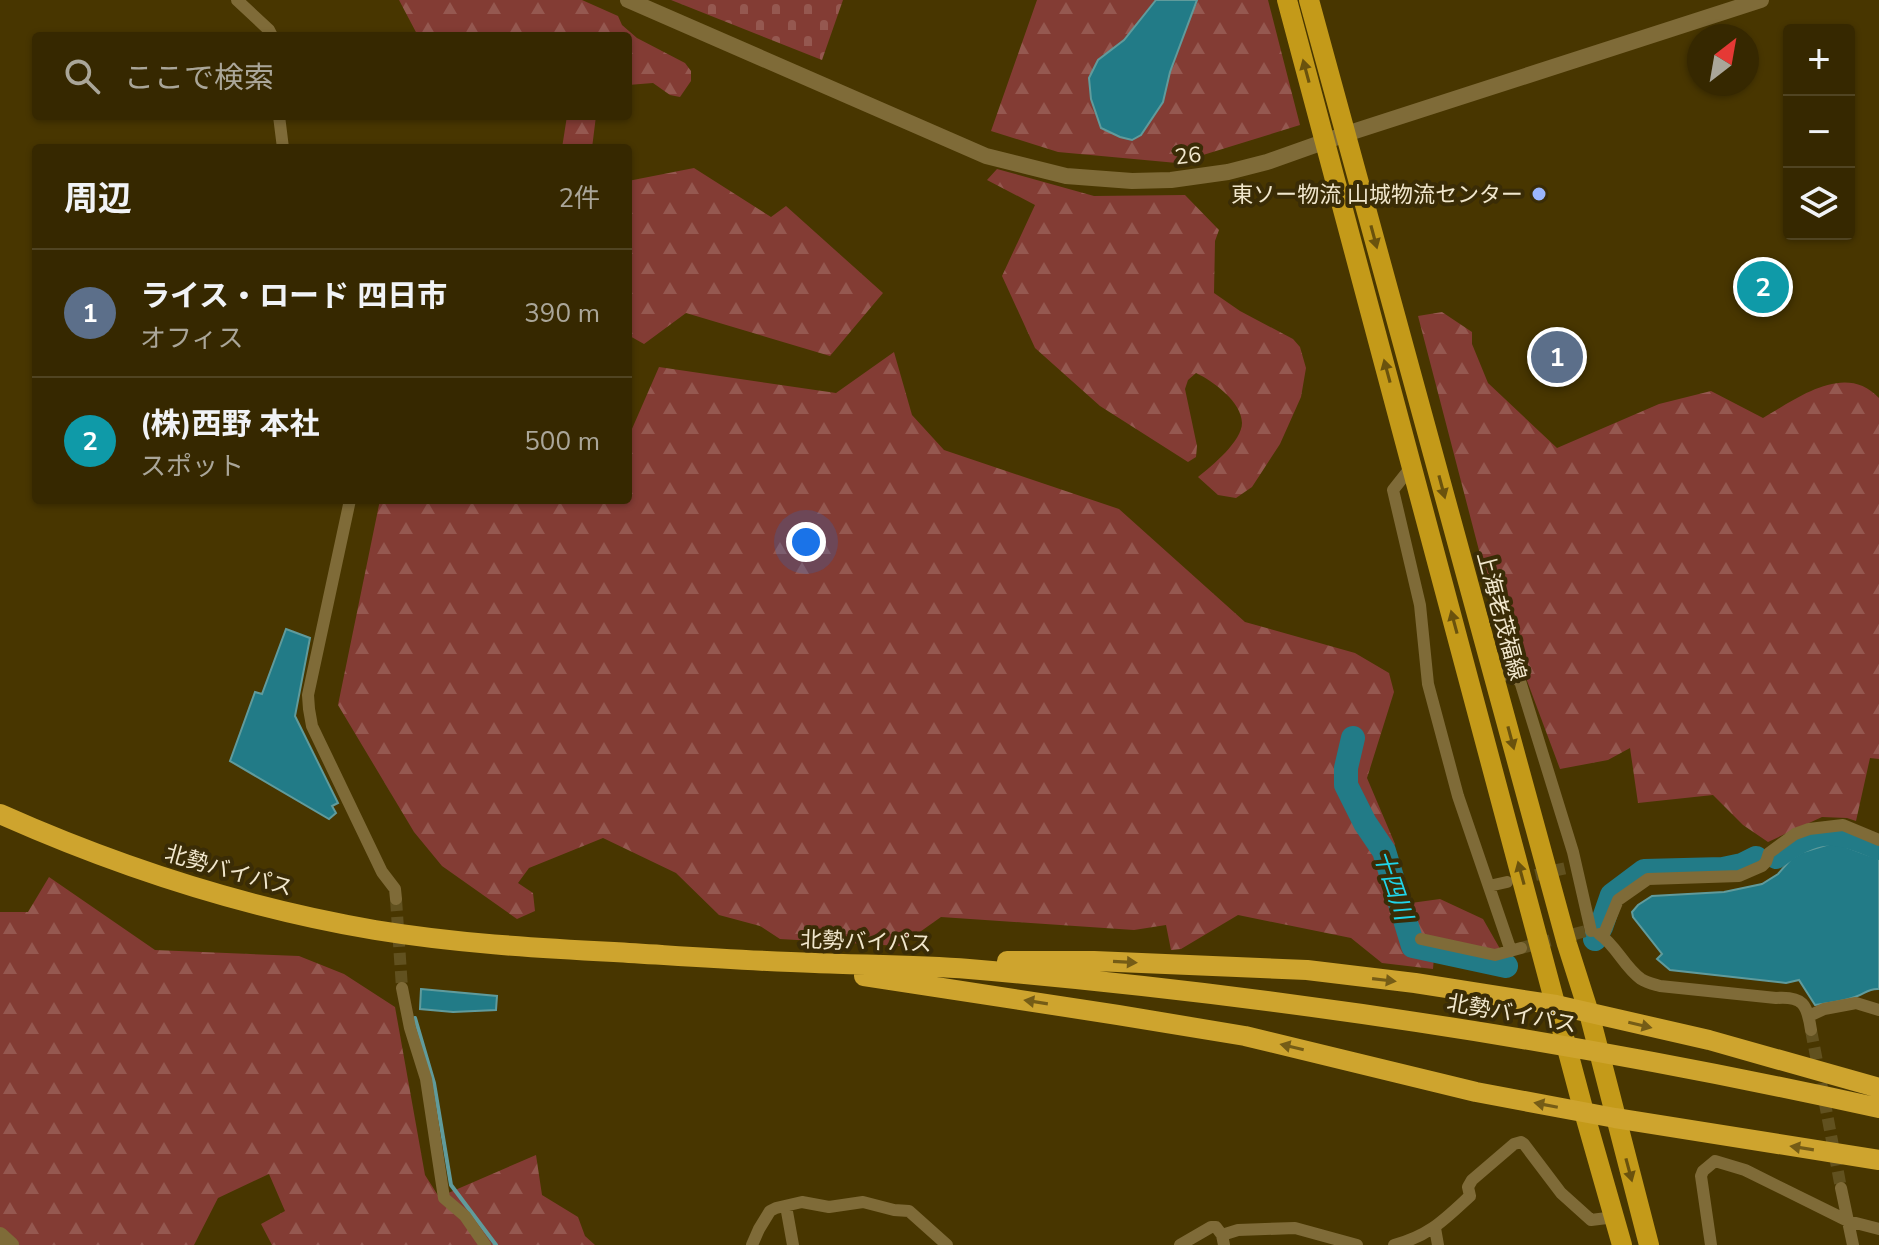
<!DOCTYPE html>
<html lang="ja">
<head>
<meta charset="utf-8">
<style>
	body { margin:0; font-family:"Nunito Sans","Noto Sans JP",sans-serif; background:#3d300a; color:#f1f3f6 }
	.controls { position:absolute; right:24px; top:24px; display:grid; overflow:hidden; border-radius:8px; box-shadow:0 2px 6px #0004 }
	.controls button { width:72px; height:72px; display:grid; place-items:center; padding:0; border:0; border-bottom:2px solid #504422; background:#362800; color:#f1f3f6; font:40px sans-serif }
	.compass { position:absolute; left:1687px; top:24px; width:72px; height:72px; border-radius:50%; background:#362800; box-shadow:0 2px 6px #0004; rotate:31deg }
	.you { position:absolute; left:806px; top:542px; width:28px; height:28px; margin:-20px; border:6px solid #fff; border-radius:50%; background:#1a73e8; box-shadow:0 0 0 12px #1a73e833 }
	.badge { display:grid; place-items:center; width:52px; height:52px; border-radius:50%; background:#1a73e8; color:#fff; font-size:26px; font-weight:700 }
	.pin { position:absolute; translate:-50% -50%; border:4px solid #fff; box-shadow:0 2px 8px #0006 }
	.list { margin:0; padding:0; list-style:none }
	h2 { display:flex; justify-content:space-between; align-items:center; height:104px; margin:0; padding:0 32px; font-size:34px }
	h2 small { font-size:26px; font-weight:400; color:#aaa699 }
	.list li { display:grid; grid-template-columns:52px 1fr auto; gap:24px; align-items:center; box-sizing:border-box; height:128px; padding:0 32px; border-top:2px solid #504422 }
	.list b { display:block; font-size:30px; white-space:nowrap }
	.list p { margin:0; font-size:26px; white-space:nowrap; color:#aaa699 }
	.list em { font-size:26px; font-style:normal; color:#aaa699 }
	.icon { flex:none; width:44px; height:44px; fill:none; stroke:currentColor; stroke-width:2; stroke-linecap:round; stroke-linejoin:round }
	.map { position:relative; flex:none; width:1879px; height:1245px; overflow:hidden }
	.search { position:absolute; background:#362800; box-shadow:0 2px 6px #0004; left:32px; top:32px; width:600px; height:88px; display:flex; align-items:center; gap:20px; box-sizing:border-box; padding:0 28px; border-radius:8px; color:#aaa699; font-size:30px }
	.panel { position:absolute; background:#362800; box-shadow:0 2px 6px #0004; left:32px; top:144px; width:600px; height:360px; border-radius:8px }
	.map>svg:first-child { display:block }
</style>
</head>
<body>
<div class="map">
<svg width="1879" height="1245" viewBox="0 0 1879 1245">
	<defs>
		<pattern id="forest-firs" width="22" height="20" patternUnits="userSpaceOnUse" patternTransform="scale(2)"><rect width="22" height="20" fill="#833c34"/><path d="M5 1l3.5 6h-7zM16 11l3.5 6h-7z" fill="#955850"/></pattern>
		<pattern id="cemetery-stones" width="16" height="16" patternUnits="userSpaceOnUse" patternTransform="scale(2)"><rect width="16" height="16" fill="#833c34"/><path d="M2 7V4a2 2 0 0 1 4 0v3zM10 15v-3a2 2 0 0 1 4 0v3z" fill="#955850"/></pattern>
	</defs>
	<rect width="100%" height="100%" fill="#483600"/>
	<path fill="url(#forest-firs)" d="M 399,0 L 582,0 L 618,16 L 622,25 L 637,38 L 685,63 L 691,71 L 691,81 L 680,97 L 670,95 L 653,83 L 628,85 L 628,36 L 418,36 Z
		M 1037,0 L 1156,0 L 1124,40 L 1098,60 L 1163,102 L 1170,72 L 1197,0 L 1268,0 L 1300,125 L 1177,163 L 1058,152 L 991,131 Z
		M 567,116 L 596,116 L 592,148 L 562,148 Z
		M 694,168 L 771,217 L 786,206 L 883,293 L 830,356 L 686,313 L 644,344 L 628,335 L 628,181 Z
		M 997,169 L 1094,196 L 1185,195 L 1219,230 L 1215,241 L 1214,293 L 1240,311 L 1293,339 L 1300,347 L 1306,368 L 1301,397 L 1280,444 L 1252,487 L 1236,498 L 1218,495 L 1198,477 C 1212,466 1242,441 1242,423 C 1242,402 1213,381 1196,373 L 1188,380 L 1185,389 L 1197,446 L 1196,457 L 1188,462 L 1100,406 L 1035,348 L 1002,276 L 1035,205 L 987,180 Z
		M 1442,312 L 1472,332 L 1472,344 L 1488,383 L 1557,448 L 1659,404 L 1711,391 L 1763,418 C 1796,399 1845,361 1879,398 L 1879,759 L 1870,758 L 1856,821 L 1847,818 L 1822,817 L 1768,842 L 1743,825 L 1713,795 L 1638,803 L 1630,748 L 1608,760 L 1560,769 L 1526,678 L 1507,658 L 1418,316 Z
		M 894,352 L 912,415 L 944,450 L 1119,509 L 1245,622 L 1355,653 L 1389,673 L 1394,692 L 1367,778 L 1395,844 L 1390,853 L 1395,890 L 1411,903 L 1440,899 L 1483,919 L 1507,961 L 1434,957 L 1433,969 L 1382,963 L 1351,938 L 1238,915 L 1181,949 L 1171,950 L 1166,925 L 1134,930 L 941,917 L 900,946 L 780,939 L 760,926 L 719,915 L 676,873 L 603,838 L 529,868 L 518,883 L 533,893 L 535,911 L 517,919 L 442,866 L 414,832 L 338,705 L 380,500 L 628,500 L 628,438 L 659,367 L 836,393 Z
		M 49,877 L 155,950 L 299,956 L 344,974 L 395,1007 L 425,1175 L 439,1197 L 536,1155 L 542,1195 L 578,1217 L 585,1236 L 595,1245 L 272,1245 L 261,1224 L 285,1211 L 269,1174 L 218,1198 L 194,1245 L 0,1245 L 0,912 L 28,912 Z"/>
	<path fill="url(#cemetery-stones)" d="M 671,0 L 843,0 L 822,60 Z"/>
	<path fill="#227b87" stroke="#609b9c" stroke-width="2" d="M 1156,0 L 1197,0 L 1170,72 L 1163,102 L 1141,135 L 1132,140 L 1120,137 L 1101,128 L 1091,99 L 1089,78 L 1098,60 L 1124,40 Z
		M 286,629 L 310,638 L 295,716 L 338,803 L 332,806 L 336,813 L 329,819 L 230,761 L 255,692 L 262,694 Z
		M 1833,843 L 1844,846 L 1879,859 L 1879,989 C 1868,988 1865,994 1855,997 C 1843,1002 1828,1003 1815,1005 L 1799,980 L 1786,983 L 1670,970 L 1657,959 L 1662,954 L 1633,917 L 1632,912 L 1638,905 L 1652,896 L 1724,892 L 1762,884 L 1778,874 L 1791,859 L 1803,852 Z
		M 421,989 L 497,996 L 496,1010 L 453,1012 L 420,1009 Z"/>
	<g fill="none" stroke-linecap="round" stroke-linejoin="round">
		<path stroke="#609b9c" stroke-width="4" d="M 415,1018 L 434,1083 L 451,1185 L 496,1245"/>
		<path stroke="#227b87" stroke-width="24" d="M 1353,738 L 1346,768 L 1346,785 L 1365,823 L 1384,851 L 1413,946 L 1506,966
			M 1776,857 C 1815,827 1836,828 1879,848
			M 1595,939 L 1601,927 L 1612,895 L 1644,871 L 1723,869 L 1742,865 L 1756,858"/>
		<path stroke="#61511f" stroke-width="12" stroke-dasharray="12 6" stroke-linecap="butt" d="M 1518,879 L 1566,868
			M 396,899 L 402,988
			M 1521,948 L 1586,931
			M 1811,1030 L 1841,1188"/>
		<path stroke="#7f6b38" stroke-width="12" d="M 237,0 L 269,30 L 272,36
			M 279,116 L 283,148
			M 1412,466 L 1393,490 L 1420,605 L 1428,684 L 1458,796 L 1511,951
			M 350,500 L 308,695 L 309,709 L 312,726 L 382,872 L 395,889 L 396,899
			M 1491,667 L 1520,681 L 1573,852 L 1591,931
			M 1489,886 L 1507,882
			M 1599,934 C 1616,945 1624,967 1641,979 C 1647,983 1653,984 1660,986 L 1776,998 C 1803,996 1807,1004 1811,1030
			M 1603,936 L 1618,900 L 1648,879 L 1739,876 L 1762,866 L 1766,862 L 1769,853 L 1795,834 L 1809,829 L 1843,825 L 1879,840
			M 1421,939 L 1495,955 L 1521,948
			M 402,988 L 410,1028 L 426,1079 L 444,1198 L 465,1216 L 485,1245
			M 1809,1016 L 1824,1009 L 1856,1003 L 1879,1010
			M 1841,1188 L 1853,1245
			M 786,1206 L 793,1245
			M 1435,1228 L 1438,1245
			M 1222,1235 L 1238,1230 L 1295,1228 L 1357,1245
			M 752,1245 L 759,1229 L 770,1211 L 776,1208 L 802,1202 L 829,1207 L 863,1202 L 894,1210 L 909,1211 L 947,1245
			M 1180,1245 L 1211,1227 L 1216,1227 L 1222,1235 L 1224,1245
			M 1394,1245 C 1429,1236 1444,1220 1470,1196 L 1468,1187 L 1472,1180 L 1514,1144 L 1521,1142 L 1524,1144 L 1561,1193 L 1591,1220 L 1615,1217
			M 1711,1245 L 1701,1176 L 1703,1171 L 1715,1161 L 1745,1170 L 1848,1221 L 1879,1229"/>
		<path stroke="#7f6b38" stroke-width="16" d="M 628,0 L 986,156 L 1066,176 L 1132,181 L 1171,180 L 1228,172 L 1267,162 L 1346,134 L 1761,0
			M 0,1235 L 11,1245"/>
		<path stroke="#c49a19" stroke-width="20" d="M 1287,0 L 1584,1112 L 1622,1245
			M 1309,0 L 1567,944 L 1589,1013 L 1649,1245"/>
		<path stroke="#cea42e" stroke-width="20" d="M 0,814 C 119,867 246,908 375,930 C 454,943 534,948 614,952 C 681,956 748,961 815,963 C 866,965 918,965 969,969 C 1275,995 1579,1042 1879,1108
			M 1007,961 L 1094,961 L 1307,970 L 1415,983 L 1556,1005 L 1709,1040 L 1879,1088
			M 864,976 L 1118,1015 L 1245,1036 L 1476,1092 L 1615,1118 L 1879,1160"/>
	</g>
	<defs><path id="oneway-solid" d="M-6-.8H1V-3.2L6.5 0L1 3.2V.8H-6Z" transform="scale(2)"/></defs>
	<g fill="#6a520d">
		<use href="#oneway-solid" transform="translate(1306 71) rotate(-105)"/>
		<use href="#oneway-solid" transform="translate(1374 237) rotate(75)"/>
		<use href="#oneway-solid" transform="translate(1387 371) rotate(-105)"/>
		<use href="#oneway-solid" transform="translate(1442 487) rotate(75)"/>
		<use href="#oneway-solid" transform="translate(1454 622) rotate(-105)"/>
		<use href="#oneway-solid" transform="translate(1511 738) rotate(75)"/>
		<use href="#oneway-solid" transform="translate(1521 873) rotate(-105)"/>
		<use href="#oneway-solid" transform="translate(1629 1170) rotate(75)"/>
	</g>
	<g fill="#755c16">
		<use href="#oneway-solid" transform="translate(1125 962) rotate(3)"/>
		<use href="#oneway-solid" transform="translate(1384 980) rotate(7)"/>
		<use href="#oneway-solid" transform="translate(1036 1002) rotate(-171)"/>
		<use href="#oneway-solid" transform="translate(1640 1025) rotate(13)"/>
		<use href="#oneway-solid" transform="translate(1292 1047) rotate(-167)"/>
		<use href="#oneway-solid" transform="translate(1546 1105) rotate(-169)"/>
		<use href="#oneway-solid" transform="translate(1802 1148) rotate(-171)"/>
	</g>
	<circle fill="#9ab5fd" stroke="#3a2c06" stroke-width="3" cx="1539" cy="194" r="8"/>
	<g text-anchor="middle" stroke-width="8" stroke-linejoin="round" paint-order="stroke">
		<g font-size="22" fill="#f1e7cd" stroke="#3a2c06">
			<text transform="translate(1188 155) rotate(-7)" y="8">26</text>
			<text transform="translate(1502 616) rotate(75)" y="8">上海老茂福線</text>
			<text transform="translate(229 870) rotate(16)" y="8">北勢バイパス</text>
			<text transform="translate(866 941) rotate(2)" y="8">北勢バイパス</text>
			<text transform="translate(1512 1013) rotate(10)" y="8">北勢バイパス</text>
		</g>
		<g font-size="22" fill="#f1e7cd" stroke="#3a2c06" text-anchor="end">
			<text x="1523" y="202">東ソー物流 山城物流センター</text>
		</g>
		<g font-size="24" font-style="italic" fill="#20d5ea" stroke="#3a2c06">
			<text transform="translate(1393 885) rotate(71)" y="8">十四川</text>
		</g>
	</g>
</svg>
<div class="controls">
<button>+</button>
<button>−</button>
<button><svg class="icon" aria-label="layers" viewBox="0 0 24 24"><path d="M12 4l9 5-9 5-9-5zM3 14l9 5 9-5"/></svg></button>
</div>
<svg class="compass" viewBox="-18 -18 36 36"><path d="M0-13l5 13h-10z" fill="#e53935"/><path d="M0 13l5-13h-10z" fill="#aaa699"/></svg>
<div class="you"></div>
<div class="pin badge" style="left:1557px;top:357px;background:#5c6f8a">1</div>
<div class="pin badge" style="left:1763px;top:287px;background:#0f9aa8">2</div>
<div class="search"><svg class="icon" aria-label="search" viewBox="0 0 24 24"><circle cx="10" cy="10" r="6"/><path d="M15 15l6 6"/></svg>ここで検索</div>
<section class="panel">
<h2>周辺<small>2件</small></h2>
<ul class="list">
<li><span class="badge" style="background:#5c6f8a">1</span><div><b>ライス・ロード 四日市</b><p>オフィス</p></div><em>390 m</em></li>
<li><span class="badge" style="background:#0f9aa8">2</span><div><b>(株)西野 本社</b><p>スポット</p></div><em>500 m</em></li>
</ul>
</section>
</div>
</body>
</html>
